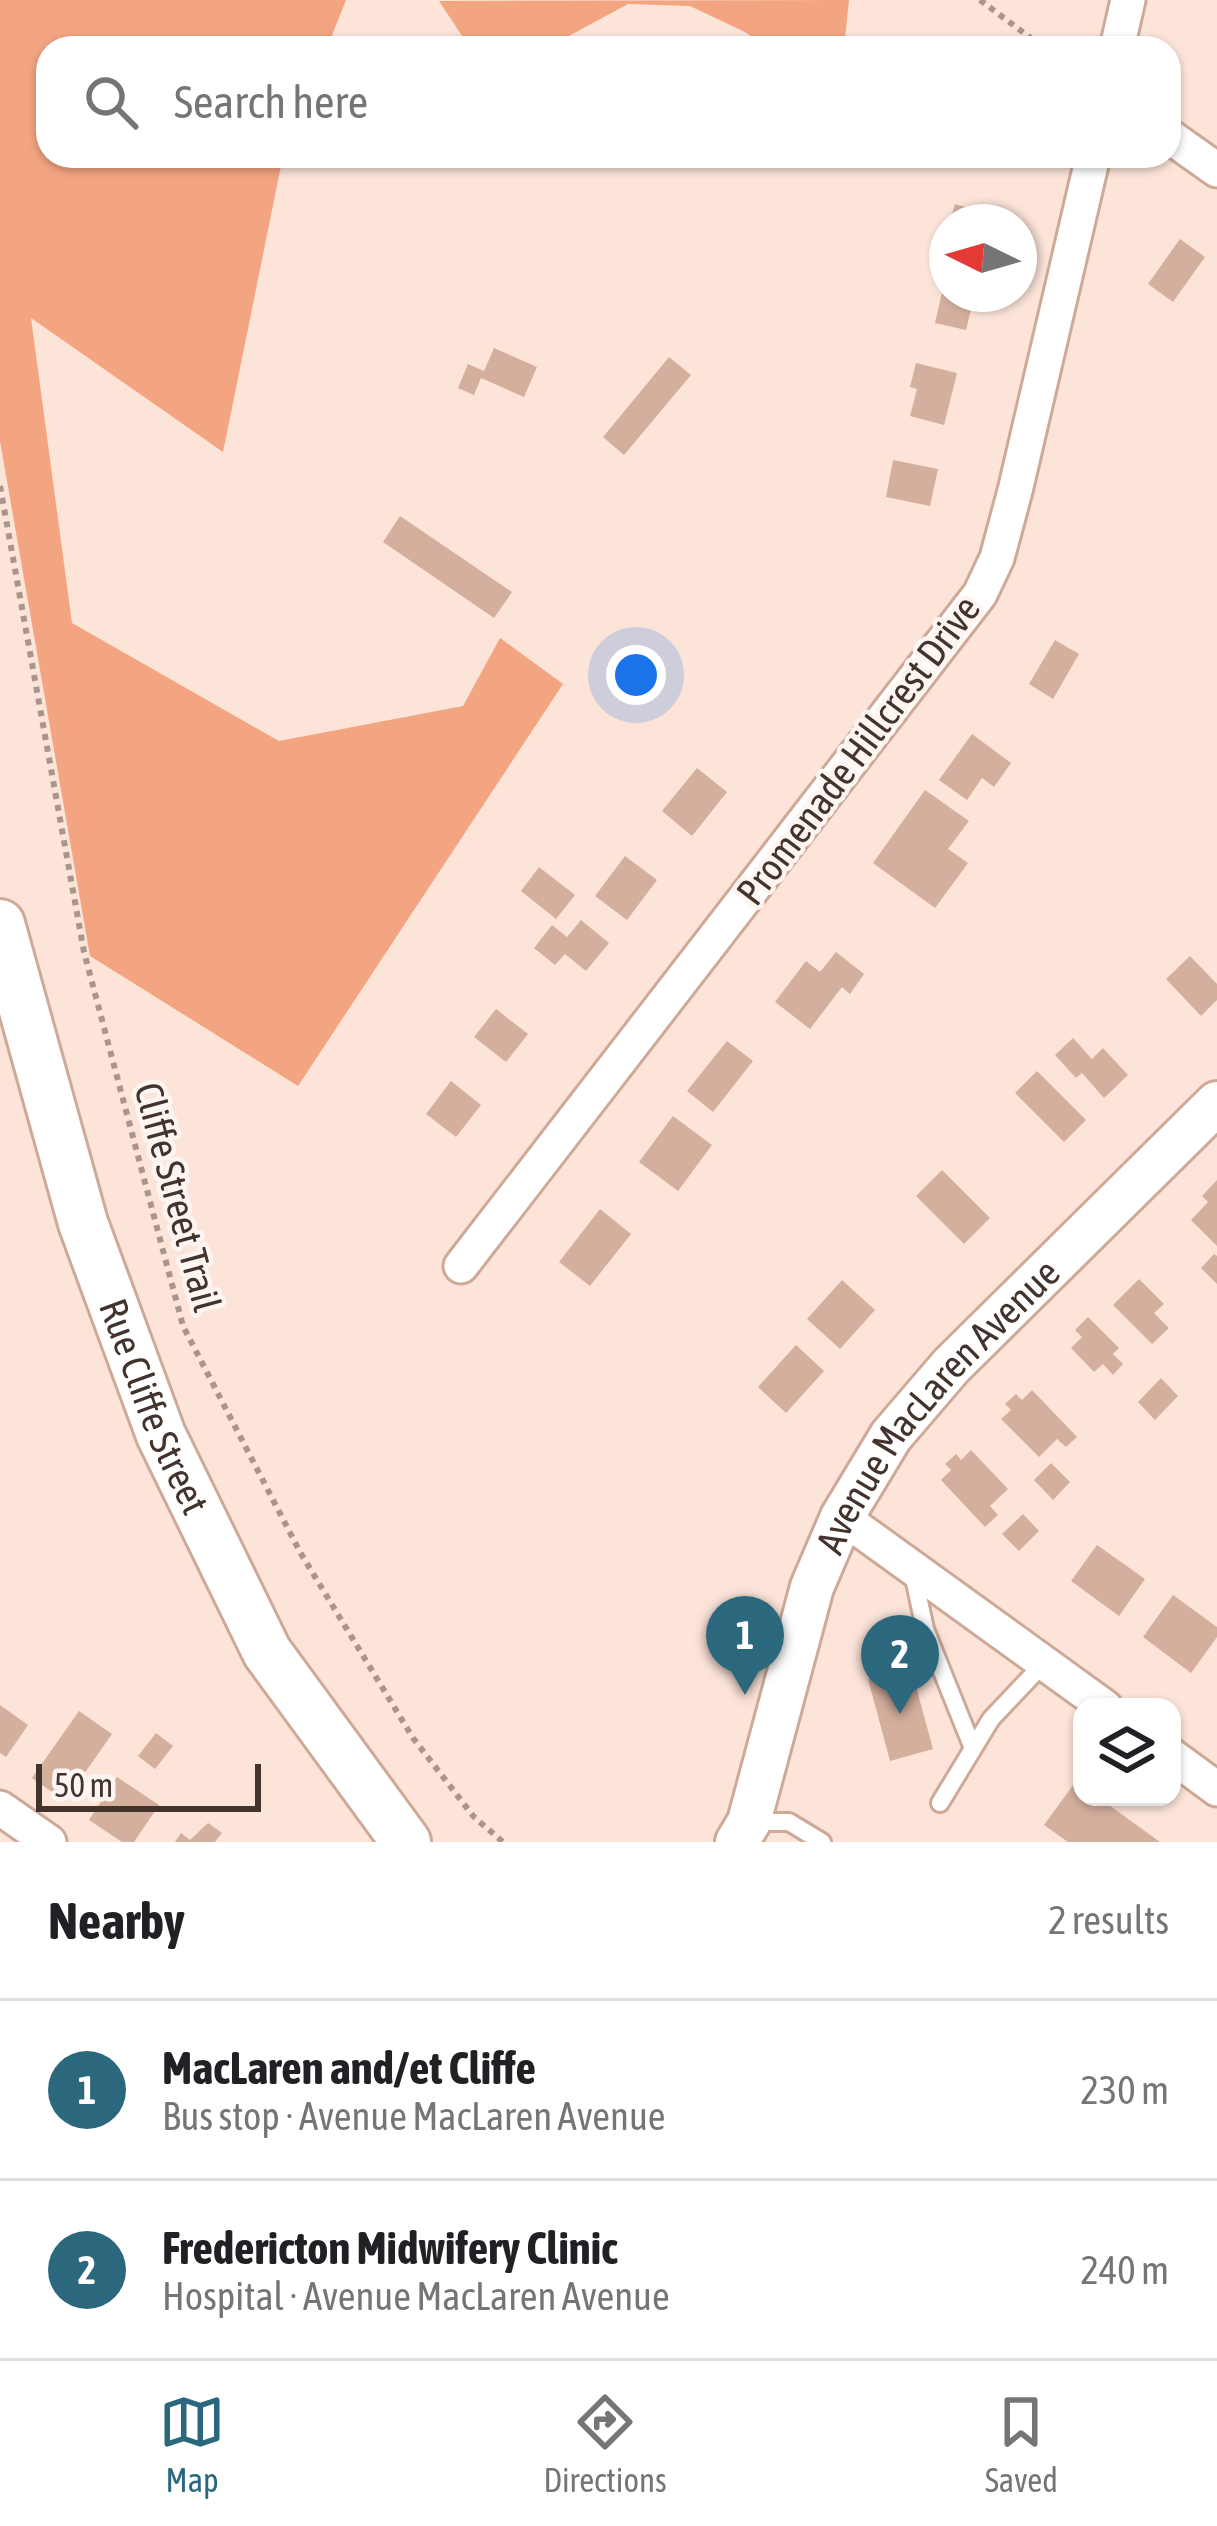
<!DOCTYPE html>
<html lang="en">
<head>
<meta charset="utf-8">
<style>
	body { margin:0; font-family:"Asap Condensed",sans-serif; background:#f2f2f2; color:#202124 }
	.controls { position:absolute; right:36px; bottom:36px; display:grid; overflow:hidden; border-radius:24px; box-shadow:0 3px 9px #0004 }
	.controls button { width:108px; height:108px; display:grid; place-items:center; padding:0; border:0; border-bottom:3px solid #e0e0e0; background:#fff; color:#202124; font:60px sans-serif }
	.compass { position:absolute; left:929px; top:204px; width:108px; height:108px; border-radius:50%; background:#fff; box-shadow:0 3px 9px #0004; rotate:275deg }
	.scale { position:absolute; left:36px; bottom:30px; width:225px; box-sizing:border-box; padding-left:12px; border:6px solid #42332c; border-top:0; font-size:33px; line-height:42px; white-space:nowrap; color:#42332c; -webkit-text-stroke:9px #fdf5f1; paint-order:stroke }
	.you { position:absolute; left:636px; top:675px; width:42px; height:42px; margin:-30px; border:9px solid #fff; border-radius:50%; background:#1a73e8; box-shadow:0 0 0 18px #1a73e833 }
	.badge { display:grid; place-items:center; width:78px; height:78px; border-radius:50%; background:#2b687e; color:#fff; font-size:39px; font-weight:700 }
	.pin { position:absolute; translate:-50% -99px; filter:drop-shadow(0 3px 6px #0008) }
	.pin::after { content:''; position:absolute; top:63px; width:42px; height:36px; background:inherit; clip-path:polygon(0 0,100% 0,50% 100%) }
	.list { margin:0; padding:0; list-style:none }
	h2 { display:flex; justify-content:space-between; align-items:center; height:156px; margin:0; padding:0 48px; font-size:51px }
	h2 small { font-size:39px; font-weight:400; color:#757577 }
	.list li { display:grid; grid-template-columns:78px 1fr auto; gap:36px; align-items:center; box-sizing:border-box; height:180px; padding:0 48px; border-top:3px solid #e0e0e0 }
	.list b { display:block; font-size:45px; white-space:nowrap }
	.list p { margin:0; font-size:39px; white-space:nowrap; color:#757577 }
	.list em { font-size:39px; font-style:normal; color:#757577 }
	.icon { flex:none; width:66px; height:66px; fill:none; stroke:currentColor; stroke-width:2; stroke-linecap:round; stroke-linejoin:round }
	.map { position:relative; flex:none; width:1217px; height:1842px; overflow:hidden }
	.search { position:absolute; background:#fff; box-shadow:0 3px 9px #0004; left:36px; right:36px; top:36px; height:132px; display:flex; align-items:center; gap:30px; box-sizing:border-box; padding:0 42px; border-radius:36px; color:#757577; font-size:45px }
	.sheet { height:516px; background:#fff }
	nav { display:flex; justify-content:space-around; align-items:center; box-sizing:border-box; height:168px; border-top:3px solid #e0e0e0; background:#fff; font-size:33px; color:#757577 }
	nav a { display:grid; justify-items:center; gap:6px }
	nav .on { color:#2b687e }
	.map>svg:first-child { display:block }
</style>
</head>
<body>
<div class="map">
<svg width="1217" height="1842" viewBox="0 0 1217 1842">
	<rect width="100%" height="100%" fill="#fce4d9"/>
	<path fill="#f3a581" d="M 0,0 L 346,0 L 327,48 L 48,48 L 48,156 L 283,156 L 223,452 L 31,318 L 72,623 L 279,741 L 463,706 L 500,638 L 563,684 L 298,1086 L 90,956 L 0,441 Z
		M 849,0 L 844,48 L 766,48 L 747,33 L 690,6 L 628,4 L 565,38 L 557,48 L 470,48 L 439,1 Z"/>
	<path fill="#d5af9d" d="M 955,204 L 992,215 L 990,222 L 950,222 Z
		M 1180,239 L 1205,257 L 1173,302 L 1148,284 Z
		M 943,288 L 947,294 L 980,297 L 977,312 L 971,310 L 966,330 L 935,323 Z
		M 494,348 L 537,367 L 524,397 L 481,378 L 474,395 L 458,388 L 468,364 L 484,371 Z
		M 669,357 L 691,375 L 624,455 L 603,437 Z
		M 916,363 L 957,373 L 944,425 L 910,416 L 917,389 L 910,387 Z
		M 893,460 L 938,469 L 930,506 L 886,497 Z
		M 400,516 L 512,592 L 494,618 L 383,542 Z
		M 1055,640 L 1079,654 L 1053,699 L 1029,684 Z
		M 972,734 L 1011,763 L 994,787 L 982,778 L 967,800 L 939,780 Z
		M 697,768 L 727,792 L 692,836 L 662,811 Z
		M 925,790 L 969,821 L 948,849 L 968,863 L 935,908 L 873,863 Z
		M 625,856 L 657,880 L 627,920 L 595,896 Z
		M 539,867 L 575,895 L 556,919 L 521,891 Z
		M 581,920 L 609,943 L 586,971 L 565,954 L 555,965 L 534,948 L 552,925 L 567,937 Z
		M 836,952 L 864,974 L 850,994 L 842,987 L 810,1029 L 775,1002 L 806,961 L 820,972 Z
		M 1190,956 L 1217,984 L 1217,1000 L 1201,1016 L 1166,979 Z
		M 496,1009 L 528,1034 L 506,1062 L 474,1037 Z
		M 1073,1038 L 1092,1059 L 1103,1048 L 1128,1075 L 1104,1098 L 1082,1073 L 1076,1078 L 1055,1055 Z
		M 727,1041 L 753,1061 L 713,1112 L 687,1091 Z
		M 1037,1071 L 1086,1120 L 1064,1142 L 1015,1093 Z
		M 451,1081 L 481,1105 L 456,1137 L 426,1114 Z
		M 673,1116 L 712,1145 L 678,1191 L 639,1162 Z
		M 942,1170 L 990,1218 L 964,1244 L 916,1196 Z
		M 1217,1180 L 1217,1246 L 1191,1220 L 1208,1202 L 1202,1196 Z
		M 600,1209 L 631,1234 L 590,1286 L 559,1262 Z
		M 1214,1254 L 1217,1256 L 1217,1284 L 1201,1268 Z
		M 1139,1279 L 1164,1304 L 1154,1313 L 1169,1328 L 1152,1344 L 1113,1305 Z
		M 842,1280 L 875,1310 L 840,1349 L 807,1319 Z
		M 1088,1317 L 1119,1348 L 1113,1354 L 1123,1364 L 1113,1375 L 1103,1364 L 1094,1372 L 1071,1348 L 1082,1337 L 1075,1330 Z
		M 796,1345 L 824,1371 L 786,1413 L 758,1387 Z
		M 1161,1378 L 1178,1396 L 1155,1420 L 1138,1402 Z
		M 1032,1390 L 1077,1437 L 1066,1447 L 1057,1439 L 1039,1457 L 1001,1419 L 1011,1410 L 1005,1404 L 1016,1394 L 1022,1400 Z
		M 971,1450 L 1008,1489 L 990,1506 L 998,1515 L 985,1527 L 941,1480 L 951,1470 L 945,1464 L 956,1454 L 961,1460 Z
		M 1051,1463 L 1070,1482 L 1053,1500 L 1034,1480 Z
		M 1023,1514 L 1039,1531 L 1019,1551 L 1002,1534 Z
		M 1097,1545 L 1145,1579 L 1119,1616 L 1071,1581 Z
		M 1173,1595 L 1217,1627 L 1217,1637 L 1191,1673 L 1143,1637 Z
		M 899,1665 L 901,1671 L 911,1668 L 933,1749 L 890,1761 L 868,1679 L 877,1677 L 875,1672 Z
		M 0,1705 L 28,1725 L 6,1757 L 0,1753 Z
		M 79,1711 L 112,1734 L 65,1801 L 32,1778 Z
		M 156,1733 L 173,1746 L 155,1769 L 138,1756 Z
		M 117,1777 L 159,1805 L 134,1842 L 122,1842 L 89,1820 Z
		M 1076,1781 L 1082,1785 L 1082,1797 L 1098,1797 L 1160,1842 L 1068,1842 L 1044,1825 Z
		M 208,1823 L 222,1833 L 215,1842 L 175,1842 L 181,1833 L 190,1840 Z"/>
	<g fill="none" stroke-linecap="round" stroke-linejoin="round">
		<g stroke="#cfa998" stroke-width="22">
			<path id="service" d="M 913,1573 L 925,1629 L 972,1746
				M 940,1803 L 991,1719 L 1044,1663
				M 750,1822 L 789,1822 L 822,1842"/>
		</g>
		<g stroke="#cfa998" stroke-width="39">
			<path id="minor" d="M 1117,48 L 1128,0
				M 1169,136 L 1217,170
				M 461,1266 L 980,594 L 997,558 L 1015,491 L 1093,156
				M 842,1517 L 1105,1707
				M 1172,1756 L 1217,1789
				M 0,1808 L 49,1842"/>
		</g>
		<g stroke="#cfa998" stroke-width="48">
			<g id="tertiary">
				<path id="s1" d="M 737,1842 L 749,1822 L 812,1587 L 842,1517 L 891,1436 L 951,1366 L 1217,1103"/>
			</g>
		</g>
		<g stroke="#cfa998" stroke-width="54">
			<g id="secondary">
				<path id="s2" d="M 0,924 L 83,1223 L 161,1435 L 267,1652 L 406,1842"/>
			</g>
		</g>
		<path stroke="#a9958c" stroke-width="6" stroke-dasharray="6 6" stroke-linecap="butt" d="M 980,0 L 1044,48
			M 0,486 L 84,952 L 183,1326 L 300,1552 L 413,1738 L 474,1817 L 503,1842
			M 885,1666 L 913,1658
			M 885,1669 L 878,1642 L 904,1635"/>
		<use href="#service" stroke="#fff" stroke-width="16"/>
		<use href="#minor" stroke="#fff" stroke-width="33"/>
		<use href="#tertiary" stroke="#fff" stroke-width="42"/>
		<use href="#secondary" stroke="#fff" stroke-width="48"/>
	</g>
	<g text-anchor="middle" stroke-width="9" stroke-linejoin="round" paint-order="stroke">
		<g font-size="39" fill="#42332c" stroke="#fdf5f1">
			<text transform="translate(858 750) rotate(-53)" y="14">Promenade Hillcrest Drive</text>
			<text transform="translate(178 1197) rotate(75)" y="14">Cliffe Street Trail</text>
			<text dy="14" stroke="none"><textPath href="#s2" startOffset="507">Rue Cliffe Street</textPath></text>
			<text dy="14" stroke="none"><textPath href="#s1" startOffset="489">Avenue MacLaren Avenue</textPath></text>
		</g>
	</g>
</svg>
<div class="controls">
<button><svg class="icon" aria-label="layers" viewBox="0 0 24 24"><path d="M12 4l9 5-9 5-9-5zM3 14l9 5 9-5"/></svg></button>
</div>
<svg class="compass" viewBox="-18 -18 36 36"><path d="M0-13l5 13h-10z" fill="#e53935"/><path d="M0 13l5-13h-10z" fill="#757577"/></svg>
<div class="scale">50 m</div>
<div class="you"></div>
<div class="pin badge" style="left:745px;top:1695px">1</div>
<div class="pin badge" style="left:900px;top:1714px">2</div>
<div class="search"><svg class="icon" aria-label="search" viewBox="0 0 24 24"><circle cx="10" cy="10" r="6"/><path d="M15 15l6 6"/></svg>Search here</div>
</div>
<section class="sheet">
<h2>Nearby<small>2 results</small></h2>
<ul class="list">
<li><span class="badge">1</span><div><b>MacLaren and/et Cliffe</b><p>Bus stop · Avenue MacLaren Avenue</p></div><em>230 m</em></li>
<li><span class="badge">2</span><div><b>Fredericton Midwifery Clinic</b><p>Hospital · Avenue MacLaren Avenue</p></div><em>240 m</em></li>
</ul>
</section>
<nav>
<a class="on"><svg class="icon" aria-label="map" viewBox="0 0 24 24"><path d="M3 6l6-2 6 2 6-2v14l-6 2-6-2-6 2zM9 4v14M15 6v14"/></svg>Map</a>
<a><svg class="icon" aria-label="directions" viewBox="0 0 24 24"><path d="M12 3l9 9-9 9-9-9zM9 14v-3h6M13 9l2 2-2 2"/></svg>Directions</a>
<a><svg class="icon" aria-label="saved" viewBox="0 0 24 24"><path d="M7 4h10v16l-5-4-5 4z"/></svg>Saved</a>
</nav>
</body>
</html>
